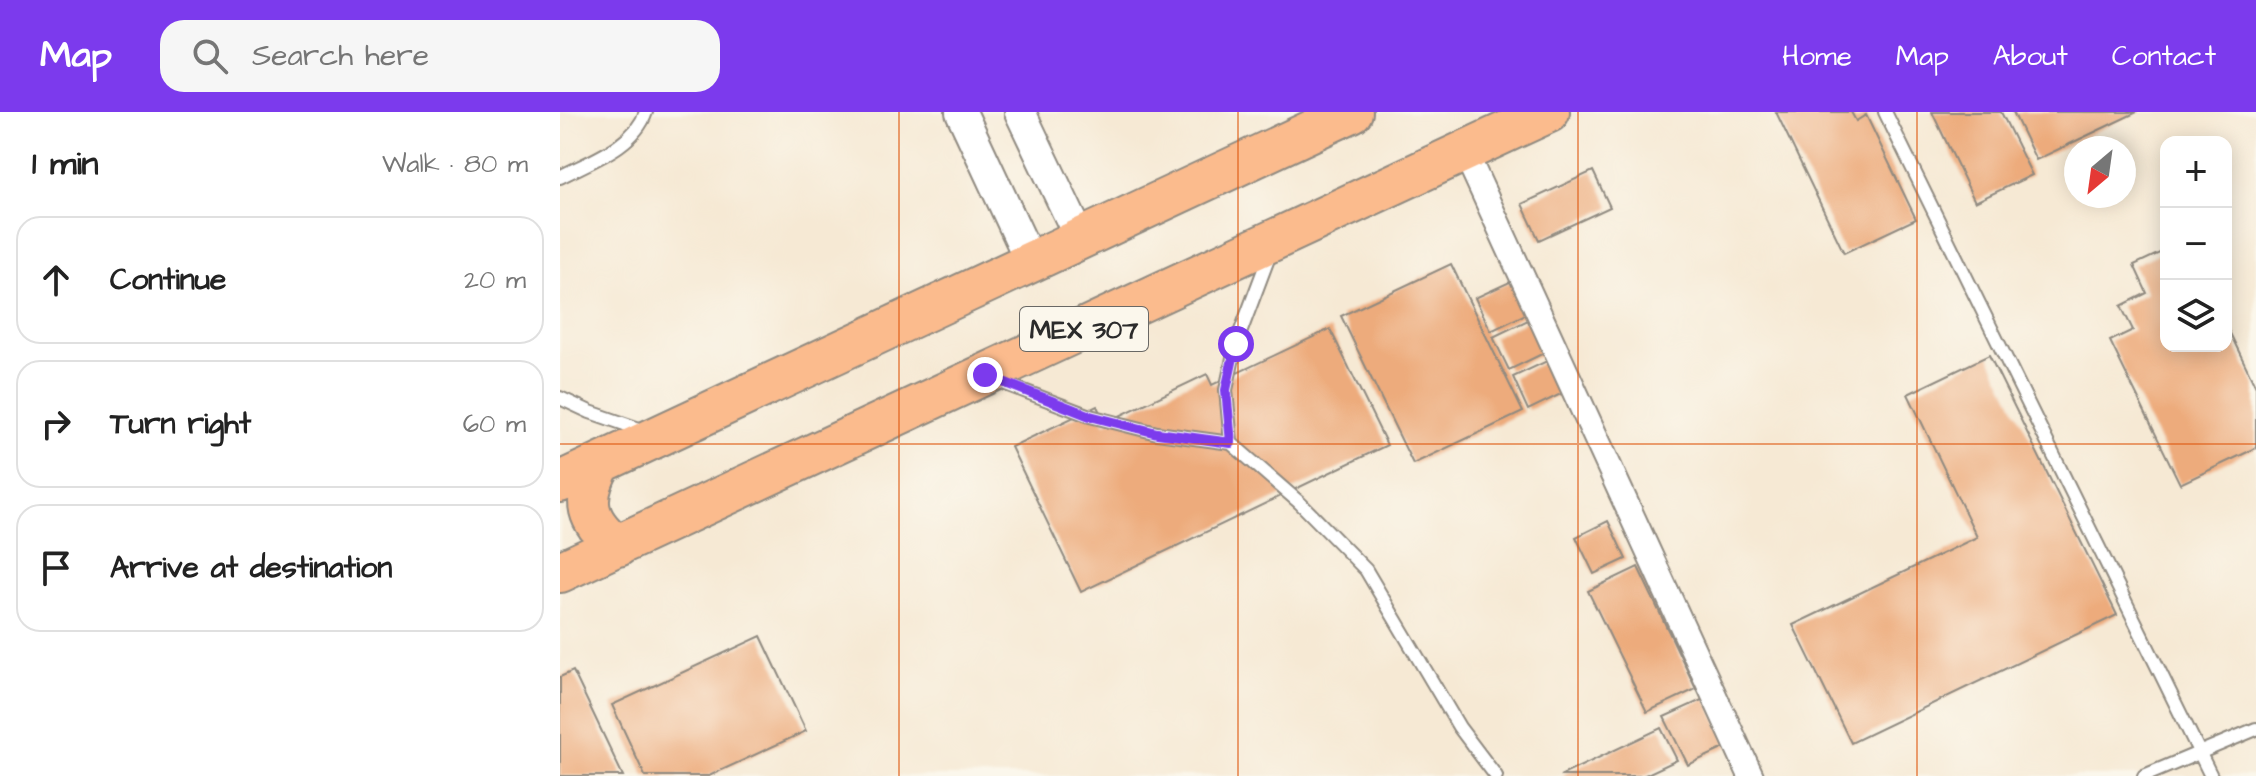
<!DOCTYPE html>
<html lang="en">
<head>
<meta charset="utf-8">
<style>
	body { margin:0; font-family:"Architects Daughter",sans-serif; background:#f6f6f6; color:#222 }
	.controls { position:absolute; right:24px; top:24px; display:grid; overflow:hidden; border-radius:16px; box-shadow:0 4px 20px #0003 }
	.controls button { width:72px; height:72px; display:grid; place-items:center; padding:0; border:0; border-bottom:2px solid #e0e0e0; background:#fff; color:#222; font:40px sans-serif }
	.compass { position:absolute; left:1504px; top:24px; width:72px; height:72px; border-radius:50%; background:#fff; box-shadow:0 4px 20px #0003; rotate:209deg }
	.stop { position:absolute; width:24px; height:24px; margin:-18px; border:6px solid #7c3aed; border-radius:50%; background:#fff }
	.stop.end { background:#7c3aed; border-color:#fff; box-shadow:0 2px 8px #0008 }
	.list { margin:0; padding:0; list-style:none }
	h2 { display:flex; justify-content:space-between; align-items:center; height:104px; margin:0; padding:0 32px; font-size:34px }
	h2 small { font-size:26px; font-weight:400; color:#767676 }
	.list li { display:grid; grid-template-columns:52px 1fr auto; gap:24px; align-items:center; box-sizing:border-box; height:128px; margin:0 16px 16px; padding:0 16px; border:2px solid #e0e0e0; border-radius:24px }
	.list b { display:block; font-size:30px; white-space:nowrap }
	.list em { font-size:26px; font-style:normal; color:#767676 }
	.icon { flex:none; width:44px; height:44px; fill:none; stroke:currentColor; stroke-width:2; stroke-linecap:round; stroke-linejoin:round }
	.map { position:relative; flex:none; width:1696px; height:664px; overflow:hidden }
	header { display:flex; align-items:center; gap:48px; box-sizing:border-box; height:112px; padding:0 40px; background:#7c3aed; color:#fff }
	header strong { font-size:38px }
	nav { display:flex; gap:44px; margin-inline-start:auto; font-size:28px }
	.search { width:560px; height:72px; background:#f6f6f6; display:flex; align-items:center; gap:20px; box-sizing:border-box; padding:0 28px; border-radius:24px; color:#767676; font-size:30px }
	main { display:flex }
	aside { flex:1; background:#fff }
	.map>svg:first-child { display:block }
</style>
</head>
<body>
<header>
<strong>Map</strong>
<div class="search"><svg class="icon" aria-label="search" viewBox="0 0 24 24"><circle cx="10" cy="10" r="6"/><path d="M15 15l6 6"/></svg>Search here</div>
<nav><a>Home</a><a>Map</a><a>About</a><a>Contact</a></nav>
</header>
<main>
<aside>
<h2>1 min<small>Walk · 80 m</small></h2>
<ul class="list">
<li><svg class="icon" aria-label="ahead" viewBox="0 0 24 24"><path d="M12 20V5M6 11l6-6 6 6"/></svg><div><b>Continue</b></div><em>20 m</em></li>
<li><svg class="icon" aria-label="right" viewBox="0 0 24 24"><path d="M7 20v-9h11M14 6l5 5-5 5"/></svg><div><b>Turn right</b></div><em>60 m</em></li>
<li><svg class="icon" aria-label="arrive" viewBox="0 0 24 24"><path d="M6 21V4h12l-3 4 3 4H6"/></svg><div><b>Arrive at destination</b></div></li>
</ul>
</aside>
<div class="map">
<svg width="1696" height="664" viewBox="0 0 1696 664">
	<rect width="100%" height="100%" fill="#fbf7ec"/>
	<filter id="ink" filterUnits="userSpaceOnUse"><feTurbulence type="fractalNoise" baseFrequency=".0125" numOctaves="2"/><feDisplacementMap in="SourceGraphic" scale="16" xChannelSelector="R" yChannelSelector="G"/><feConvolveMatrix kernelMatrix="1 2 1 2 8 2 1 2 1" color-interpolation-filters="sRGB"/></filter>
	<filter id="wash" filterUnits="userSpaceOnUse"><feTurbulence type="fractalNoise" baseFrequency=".006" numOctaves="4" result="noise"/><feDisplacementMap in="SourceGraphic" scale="32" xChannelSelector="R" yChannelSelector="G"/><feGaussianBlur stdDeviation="1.8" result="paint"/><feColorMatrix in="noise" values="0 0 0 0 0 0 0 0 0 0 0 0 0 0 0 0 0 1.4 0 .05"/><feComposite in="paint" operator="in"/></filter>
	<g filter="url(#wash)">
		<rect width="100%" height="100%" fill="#f6e9d4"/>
		<g id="blocks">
			<path fill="#edab7c" d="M 1216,0 L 1291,0 L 1296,9 L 1306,3 L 1356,107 L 1284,141 Z
				M 1372,0 L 1441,0 L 1472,63 L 1415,90 Z
				M 1453,0 L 1577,0 L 1476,48 Z
				M 1033,59 L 1050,95 L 979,128 L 962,92 Z
				M 1606,138 L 1606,234 L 1666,234 L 1666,213 L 1696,275 L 1696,336 L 1620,372 L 1550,229 L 1573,218 L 1561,194 L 1587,181 L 1574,153 Z
				M 891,152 L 963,300 L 853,352 L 781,204 Z
				M 952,169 L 968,201 L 931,219 L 915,186 Z
				M 970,207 L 986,240 L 949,258 L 933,225 Z
				M 770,217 L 827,333 L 521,480 L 451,335 L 537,294 L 545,311 L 647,262 L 652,273 Z
				M 1429,243 L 1557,503 L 1291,631 L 1233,513 L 1417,425 L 1348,282 Z
				M 989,248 L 1005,280 L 968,298 L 953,265 Z
				M 1048,409 L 1066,447 L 1034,462 L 1016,425 Z
				M 1078,455 L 1136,577 L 1087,600 L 1028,479 Z
				M 201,524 L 246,619 L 149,664 L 85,664 L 52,593 Z
				M 13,559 L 63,664 L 0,664 L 0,565 Z
				M 1146,586 L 1169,634 L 1128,653 L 1104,605 Z
				M 1101,616 L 1117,648 L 1083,664 L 1000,664 Z"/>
		</g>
	</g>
	<g filter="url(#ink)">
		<use href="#blocks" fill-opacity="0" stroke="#908a80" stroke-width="2"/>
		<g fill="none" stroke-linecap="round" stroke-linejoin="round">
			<g stroke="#908a80" stroke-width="16">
				<path id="service" d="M 1325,0 L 1651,664
					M 0,65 C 30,49 74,35 86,0
					M 711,139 L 676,232 L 666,278 L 671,331 L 740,391 L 806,458 L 899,615 L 936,664
					M 435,268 L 530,304 L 597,321 L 671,331
					M 0,286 L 30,300 L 85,319
					M 1584,664 L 1696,617"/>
			</g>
			<g stroke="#908a80" stroke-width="28">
				<path id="minor" d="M 905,40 L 1191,664"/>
			</g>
			<g stroke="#908a80" stroke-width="34">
				<path id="tertiary" d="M 401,0 L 470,148
					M 460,0 L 520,126"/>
			</g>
			<g stroke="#908a80" stroke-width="44">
				<path id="trunk" d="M 40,353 C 21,389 26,409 58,434
					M 0,370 L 792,0
					M 0,460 L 989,0"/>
			</g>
			<use href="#service" stroke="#fff" stroke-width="12"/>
			<use href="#minor" stroke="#fff" stroke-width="24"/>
			<use href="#tertiary" stroke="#fff" stroke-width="30"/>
			<use href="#trunk" stroke="#fbbb8d" stroke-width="40"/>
		</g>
	</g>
	<g fill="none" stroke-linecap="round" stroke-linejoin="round" filter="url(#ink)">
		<path stroke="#7c3aed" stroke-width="10" d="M 425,263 L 530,304 L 597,321 L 671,331 L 666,278 L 676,232"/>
	</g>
	<path fill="none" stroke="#df570e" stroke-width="2" stroke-opacity="0.55" d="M 339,0 L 339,664M 678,0 L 678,664M 1018,0 L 1018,664M 1357,0 L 1357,664M 0,332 L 1696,332"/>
	<g text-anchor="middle" stroke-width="7" stroke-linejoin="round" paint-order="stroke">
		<rect fill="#fbf7ec" stroke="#696865" stroke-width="2" x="460" y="195" width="128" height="44" rx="6"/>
		<g font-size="26" font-weight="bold" fill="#2b2b2b">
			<text x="524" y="226">MEX 307</text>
		</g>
	</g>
</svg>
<div class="controls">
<button>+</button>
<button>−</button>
<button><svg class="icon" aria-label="layers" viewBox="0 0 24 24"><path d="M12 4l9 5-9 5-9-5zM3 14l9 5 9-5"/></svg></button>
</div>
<svg class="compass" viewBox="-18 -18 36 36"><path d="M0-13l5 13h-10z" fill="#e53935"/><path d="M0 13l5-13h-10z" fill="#767676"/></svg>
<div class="stop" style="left:676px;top:232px"></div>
<div class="stop end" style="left:425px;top:263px"></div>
</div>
</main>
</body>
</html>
